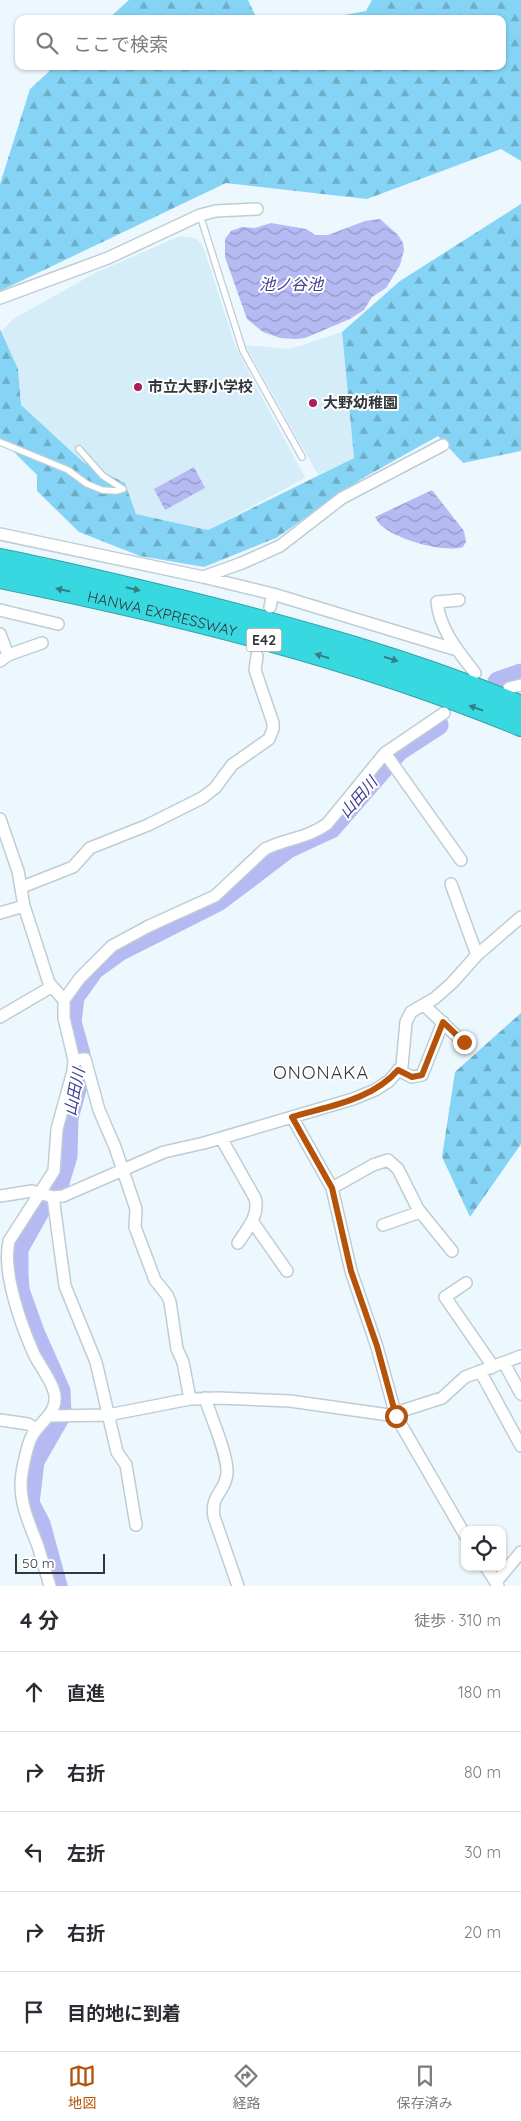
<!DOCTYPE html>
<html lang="ja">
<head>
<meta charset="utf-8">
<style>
	body { margin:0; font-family:Quicksand,"Noto Sans JP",sans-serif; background:#f7f7f7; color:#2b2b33 }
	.controls { position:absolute; right:15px; bottom:15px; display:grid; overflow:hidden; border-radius:10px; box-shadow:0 1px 4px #0004 }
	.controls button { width:45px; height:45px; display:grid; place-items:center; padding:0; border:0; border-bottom:1px solid #e1e1e2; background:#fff; color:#2b2b33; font:25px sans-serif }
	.scale { position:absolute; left:15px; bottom:12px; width:90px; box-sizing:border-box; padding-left:5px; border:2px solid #31373a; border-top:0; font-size:14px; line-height:18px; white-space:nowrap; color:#31373a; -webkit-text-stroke:4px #fff; paint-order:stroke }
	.stop { position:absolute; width:15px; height:15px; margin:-11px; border:4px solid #b45309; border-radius:50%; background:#fff }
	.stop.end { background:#b45309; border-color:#fff; box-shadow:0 1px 5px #0008 }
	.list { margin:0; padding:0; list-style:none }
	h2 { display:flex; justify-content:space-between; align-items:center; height:65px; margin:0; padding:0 20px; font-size:21px }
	h2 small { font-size:16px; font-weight:400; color:#7c7c81 }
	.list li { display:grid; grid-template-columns:32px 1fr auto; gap:15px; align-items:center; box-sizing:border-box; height:80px; padding:0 20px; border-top:1px solid #e1e1e2 }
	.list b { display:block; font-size:19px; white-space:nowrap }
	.list em { font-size:16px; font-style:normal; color:#7c7c81 }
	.icon { flex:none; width:28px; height:28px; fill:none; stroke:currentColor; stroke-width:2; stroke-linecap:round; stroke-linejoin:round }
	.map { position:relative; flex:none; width:521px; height:1586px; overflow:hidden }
	.search { position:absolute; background:#fff; box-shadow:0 1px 4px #0004; left:15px; right:15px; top:15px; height:55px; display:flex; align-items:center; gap:12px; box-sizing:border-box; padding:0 18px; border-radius:10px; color:#7c7c81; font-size:19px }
	.sheet { height:465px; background:#fff }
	nav { display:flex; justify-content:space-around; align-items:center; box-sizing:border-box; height:70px; border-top:1px solid #e1e1e2; background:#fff; font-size:14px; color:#7c7c81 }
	nav a { display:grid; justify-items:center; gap:2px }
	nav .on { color:#b45309 }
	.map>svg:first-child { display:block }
</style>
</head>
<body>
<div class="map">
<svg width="521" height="1586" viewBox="0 0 521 1586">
	<defs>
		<pattern id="forest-firs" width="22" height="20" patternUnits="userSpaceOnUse" patternTransform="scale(1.25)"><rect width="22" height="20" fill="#85d4f5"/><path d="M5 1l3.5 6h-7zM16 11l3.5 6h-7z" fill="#6dadc7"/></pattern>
		<pattern id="water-waves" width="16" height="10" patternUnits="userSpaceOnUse" patternTransform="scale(1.25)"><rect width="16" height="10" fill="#b5baf3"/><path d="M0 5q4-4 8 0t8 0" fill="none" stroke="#9498c6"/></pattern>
	</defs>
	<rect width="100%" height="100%" fill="#ecf8fe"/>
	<path fill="#d5edf8" d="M 180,236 L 196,238 L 203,246 L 236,348 L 305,478 L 208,530 L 136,514 L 125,483 L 83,462 L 21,405 L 18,369 L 1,332 L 13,319 L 95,273 Z
		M 342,332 L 354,458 L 318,475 L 245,345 L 290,349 Z"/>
	<path fill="url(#forest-firs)" d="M 129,0 L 248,0 L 257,19 L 108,19 Z
		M 372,0 L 521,0 L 521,161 L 501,149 L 367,199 L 226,183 L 0,291 L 0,184 L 30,89 L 55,66 L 502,66 L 502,19 L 322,19 L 366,11 Z
		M 521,204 L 521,451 L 463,463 L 438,436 L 363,478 L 276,538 L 204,567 L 140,556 L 79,532 L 37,491 L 37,475 L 0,438 L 0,329 L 18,369 L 21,405 L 83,462 L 125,483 L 136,514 L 208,530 L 354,458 L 342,332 L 400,281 Z
		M 521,1013 L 521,1144 L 470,1217 L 442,1157 L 455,1072 Z"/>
	<path fill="url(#water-waves)" d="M 380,219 L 398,235 L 403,243 L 404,250 L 400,265 L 386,288 L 372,297 L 364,310 L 350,319 L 305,338 L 296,339 L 280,338 L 263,332 L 247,319 L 225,257 L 225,239 L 231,231 L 242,227 L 255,228 L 271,223 L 306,229 L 315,235 L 328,235 L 365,221 Z
		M 194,467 L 205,488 L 165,510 L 154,489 Z
		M 432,490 L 464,531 L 466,542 L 463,547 C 443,553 398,540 382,526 C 379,524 377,520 375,517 Z"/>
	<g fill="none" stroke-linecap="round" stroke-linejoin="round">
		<path stroke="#b5baf3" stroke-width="21" d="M 498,682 L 521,674
			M 57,1586 L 40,1524 L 29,1503 L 34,1461 L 61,1414 L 60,1391 L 34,1332 L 19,1290 L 18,1273 L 18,1249 L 42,1206 L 58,1186 L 67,1156 L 68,1118 L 80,1075 L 80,1054 L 71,1022 L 74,997 L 94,969 L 119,951 L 218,901 L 288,848 L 331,828 L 398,751 L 438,725"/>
		<g stroke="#becdd4" stroke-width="8">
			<path id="service" d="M 200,215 L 243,351 L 302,457
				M 0,442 L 68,470 L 87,484 L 102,490 L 117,491 L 123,489
				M 79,449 L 103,476 L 123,489"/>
		</g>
		<g stroke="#becdd4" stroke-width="14">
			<path id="minor" d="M 0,298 L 108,258 L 200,215 L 216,211 L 257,209
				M 0,534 L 203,577 L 273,594 L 457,650
				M 203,577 L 242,563 L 280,546 L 342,498 L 443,445
				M 459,600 L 437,602 C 440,630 458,651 475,673
				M 270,607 L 273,594
				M 0,610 L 58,624
				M 0,634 L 8,655
				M 0,661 L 8,655 L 42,643
				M 509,688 L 521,685
				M 385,753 L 461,860
				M 0,819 L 18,871 L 24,906 L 49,983 L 64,1000 L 64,1018 L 74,1060 L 73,1071 L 57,1129 L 54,1171 L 9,1241 C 2,1272 21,1325 34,1354 C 40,1366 50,1378 54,1391 C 60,1412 41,1420 32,1436 C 27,1445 21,1474 21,1484 C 21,1507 30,1525 38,1546 C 42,1559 46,1573 50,1586
				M 451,884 L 477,955
				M 22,887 L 73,867 L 90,848 L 148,825 L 202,798 L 215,788 L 232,765 L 269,739 L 273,729 L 273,723 L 255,670 L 257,656
				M 0,913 L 24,906
				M 64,1000 L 80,978 L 112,946 L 149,926 L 215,896 L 265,849 C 285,839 308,838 327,824 L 385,753 L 444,713
				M 424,1005 L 463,1042
				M 0,1017 L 51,987
				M 74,1060 L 85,1059 L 99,1110 L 115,1147 L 136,1209 L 135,1227 L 155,1280 L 167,1295 L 170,1302 L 177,1349 L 183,1362 L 190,1399
				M 398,1070 L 412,1077 L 422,1075 L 443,1022
				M 292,1117 L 332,1188 L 351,1271 L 377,1347 L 396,1416 L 465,1535
				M 221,1138 L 255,1198 C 260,1215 247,1229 238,1243
				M 332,1188 L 373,1165 L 388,1160 L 398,1169 L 418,1209 L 452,1251
				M 0,1196 L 32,1191 L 53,1197 L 63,1196 L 164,1152 L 204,1143 L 353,1099 L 375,1090 L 389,1081 L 402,1066 L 406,1022 L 411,1012 L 435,998 L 452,983 L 477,955 L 521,917
				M 53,1197 L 65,1286 L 96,1362 L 117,1452 L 126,1465 L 136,1525
				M 252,1221 L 287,1271
				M 383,1225 L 420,1212
				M 466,1283 L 445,1297 L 490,1362 L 491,1368
				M 504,1363 L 521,1394
				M 480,1371 L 521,1446
				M 205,1398 C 211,1417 228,1455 227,1473 C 226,1492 210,1494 214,1517 L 238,1586
				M 395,1413 L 442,1398 L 465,1377 L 521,1356
				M 50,1416 L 108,1415 L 190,1399 L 218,1398 L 290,1401 L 396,1416
				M 0,1420 L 28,1424 L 37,1429
				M 486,1567 L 498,1586
				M 496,1582 L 521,1552"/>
		</g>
		<g stroke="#36a0a6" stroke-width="22">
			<g id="motorway">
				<path d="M 0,559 C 62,571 123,586 185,601 C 298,629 413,661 521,706"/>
				<path id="s1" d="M 0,578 C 177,614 354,657 521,726"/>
			</g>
		</g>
		<use href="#service" stroke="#fff" stroke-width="5.5"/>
		<use href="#minor" stroke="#fff" stroke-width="11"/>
		<use href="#motorway" stroke="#38d8e0" stroke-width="20"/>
	</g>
	<defs><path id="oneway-solid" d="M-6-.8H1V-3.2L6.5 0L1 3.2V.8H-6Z" transform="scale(1.25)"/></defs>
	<g fill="#347f85">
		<use href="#oneway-solid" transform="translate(133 589) rotate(13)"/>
		<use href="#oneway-solid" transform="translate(63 590) rotate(-168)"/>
		<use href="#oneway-solid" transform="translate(322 656) rotate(-163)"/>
		<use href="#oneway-solid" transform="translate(391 659) rotate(18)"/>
		<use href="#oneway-solid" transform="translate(476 708) rotate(-160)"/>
	</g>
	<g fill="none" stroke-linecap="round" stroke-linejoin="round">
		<path stroke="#b45309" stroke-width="6" d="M 396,1416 L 377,1346 L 351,1271 L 332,1188 L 292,1117 C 329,1106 372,1100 398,1070 L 412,1077 L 422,1075 L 443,1022 L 464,1042"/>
	</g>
	<g fill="#ab1e5b" stroke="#fff" stroke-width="2">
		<circle cx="138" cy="387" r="5"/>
		<circle cx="313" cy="403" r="5"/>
	</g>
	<g text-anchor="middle" stroke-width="4" stroke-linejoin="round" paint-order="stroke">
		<rect fill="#fff" stroke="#6f7375" stroke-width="1" x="246.5" y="628.5" width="35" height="23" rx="4"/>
		<g font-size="14" font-weight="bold" fill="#31373a">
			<text x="264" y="645">E42</text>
		</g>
		<g font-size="15" font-weight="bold" fill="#31373a" stroke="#fff" text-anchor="start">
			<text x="148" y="392">市立大野小学校</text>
			<text x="323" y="408">大野幼稚園</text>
		</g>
		<g font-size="15" fill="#31373a" stroke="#fff">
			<text dy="5" stroke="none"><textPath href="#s1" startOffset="166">HANWA EXPRESSWAY</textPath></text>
		</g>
		<g font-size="16" font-style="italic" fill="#403e8f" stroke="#fff">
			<text x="291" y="290">池ノ谷池</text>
			<text transform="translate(358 797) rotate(-49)" y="6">山田川</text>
			<text transform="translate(74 1092) rotate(-79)" y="6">山田川</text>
		</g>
		<g font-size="18" letter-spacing="1" fill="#31373a" stroke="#fff">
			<text x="321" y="1079">ONONAKA</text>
		</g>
	</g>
</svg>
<div class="controls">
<button><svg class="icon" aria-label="locate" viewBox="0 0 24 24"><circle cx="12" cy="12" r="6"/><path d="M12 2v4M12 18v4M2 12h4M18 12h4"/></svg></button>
</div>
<div class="scale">50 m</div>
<div class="stop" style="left:396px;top:1416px"></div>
<div class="stop end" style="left:464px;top:1042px"></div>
<div class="search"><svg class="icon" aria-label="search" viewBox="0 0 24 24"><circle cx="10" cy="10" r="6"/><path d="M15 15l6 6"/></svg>ここで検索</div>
</div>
<section class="sheet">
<h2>4 分<small>徒歩 · 310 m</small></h2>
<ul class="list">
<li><svg class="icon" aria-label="ahead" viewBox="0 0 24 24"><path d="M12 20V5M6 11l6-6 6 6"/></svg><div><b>直進</b></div><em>180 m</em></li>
<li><svg class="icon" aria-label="right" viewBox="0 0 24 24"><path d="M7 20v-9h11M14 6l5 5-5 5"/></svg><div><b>右折</b></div><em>80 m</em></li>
<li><svg class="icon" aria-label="left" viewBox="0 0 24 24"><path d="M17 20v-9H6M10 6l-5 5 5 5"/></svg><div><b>左折</b></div><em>30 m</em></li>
<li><svg class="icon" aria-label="right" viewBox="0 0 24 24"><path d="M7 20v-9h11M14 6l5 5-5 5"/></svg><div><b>右折</b></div><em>20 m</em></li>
<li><svg class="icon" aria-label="arrive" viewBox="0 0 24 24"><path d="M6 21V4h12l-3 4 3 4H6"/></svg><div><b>目的地に到着</b></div></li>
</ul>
</section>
<nav>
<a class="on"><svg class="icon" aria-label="map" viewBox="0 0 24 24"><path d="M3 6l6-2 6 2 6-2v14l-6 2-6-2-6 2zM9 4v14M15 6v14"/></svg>地図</a>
<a><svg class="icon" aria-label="directions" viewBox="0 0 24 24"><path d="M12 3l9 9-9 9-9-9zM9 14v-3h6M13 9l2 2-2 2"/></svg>経路</a>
<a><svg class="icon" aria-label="saved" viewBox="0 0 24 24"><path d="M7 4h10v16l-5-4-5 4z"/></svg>保存済み</a>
</nav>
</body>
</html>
